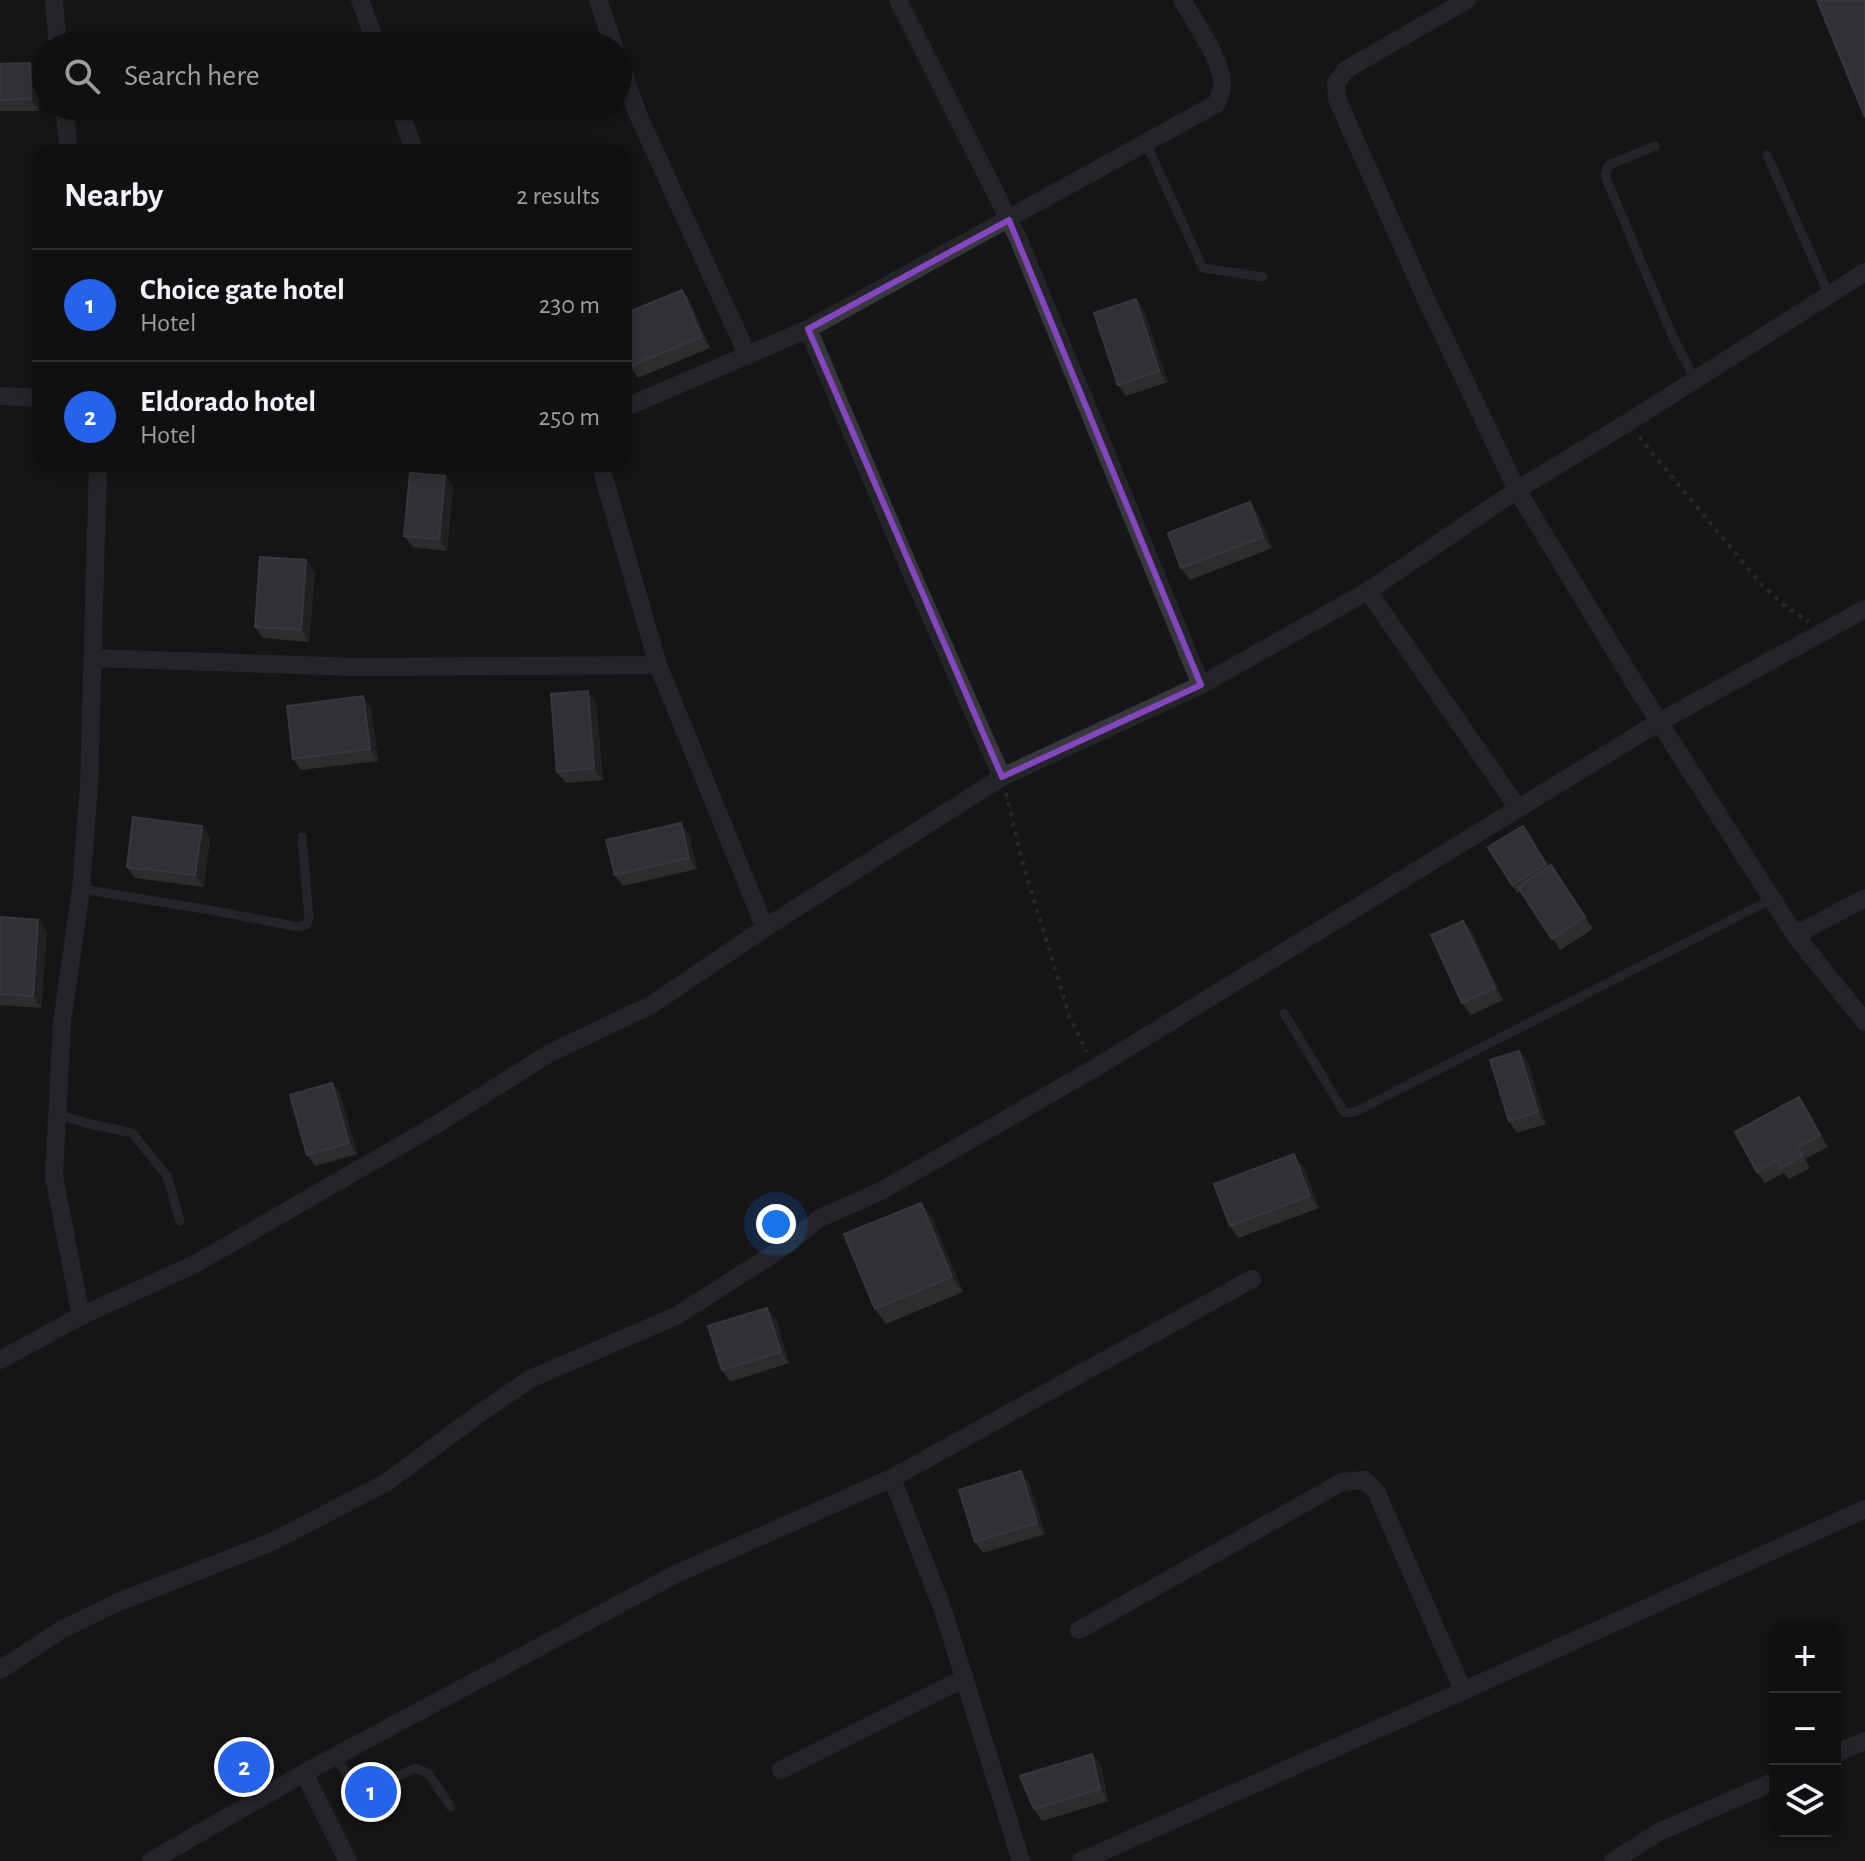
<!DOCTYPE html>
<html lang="en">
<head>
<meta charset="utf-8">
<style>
	body { margin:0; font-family:"Alegreya Sans",sans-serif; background:#19191b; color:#f1f3f6 }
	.controls { position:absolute; right:24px; bottom:24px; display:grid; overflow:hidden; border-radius:16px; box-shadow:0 4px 12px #0003 }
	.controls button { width:72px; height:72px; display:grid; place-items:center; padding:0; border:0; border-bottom:2px solid #303032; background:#101012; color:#f1f3f6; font:40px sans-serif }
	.you { position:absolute; left:776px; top:1224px; width:28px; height:28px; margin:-20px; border:6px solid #fff; border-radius:50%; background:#1a73e8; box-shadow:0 0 0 12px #1a73e833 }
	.badge { display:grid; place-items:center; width:52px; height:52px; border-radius:50%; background:#2563eb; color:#fff; font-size:26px; font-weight:700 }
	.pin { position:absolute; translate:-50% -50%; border:4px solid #fff; box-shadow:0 2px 8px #0006 }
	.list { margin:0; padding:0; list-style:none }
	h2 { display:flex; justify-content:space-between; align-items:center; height:104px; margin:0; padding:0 32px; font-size:34px }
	h2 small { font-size:26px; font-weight:400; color:#9c9d9f }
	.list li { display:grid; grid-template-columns:52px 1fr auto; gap:24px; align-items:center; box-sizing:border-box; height:112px; padding:0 32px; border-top:2px solid #303032 }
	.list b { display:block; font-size:30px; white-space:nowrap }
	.list p { margin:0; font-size:26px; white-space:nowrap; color:#9c9d9f }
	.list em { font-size:26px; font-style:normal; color:#9c9d9f }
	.icon { flex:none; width:44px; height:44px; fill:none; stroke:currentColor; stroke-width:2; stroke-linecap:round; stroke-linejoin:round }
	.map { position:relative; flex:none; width:1865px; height:1861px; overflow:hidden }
	.search { position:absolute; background:#101012; box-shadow:0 4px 12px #0003; left:32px; top:32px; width:600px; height:88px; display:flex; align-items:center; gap:20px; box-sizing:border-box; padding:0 28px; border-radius:44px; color:#9c9d9f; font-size:30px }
	.panel { position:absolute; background:#101012; box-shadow:0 4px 12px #0003; left:32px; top:144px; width:600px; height:328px; border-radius:24px }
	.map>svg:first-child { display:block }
</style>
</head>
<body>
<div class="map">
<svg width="1865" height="1861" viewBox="0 0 1865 1861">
	<rect width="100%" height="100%" fill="#161618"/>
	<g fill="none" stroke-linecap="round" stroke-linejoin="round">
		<path stroke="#3d3f44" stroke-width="4" stroke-dasharray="4 6" stroke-linecap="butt" d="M 1639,437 L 1760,583 L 1787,608 L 1809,621
			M 1006,793 L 1023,864 L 1070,1018 L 1087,1052"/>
		<path stroke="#37383d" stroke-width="9" d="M 64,110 L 91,106
			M 1146,143 L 1203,268 L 1263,277
			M 1655,146 L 1611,164 L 1607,168 L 1605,176 L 1673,337 L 1695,380
			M 1767,155 L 1829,295
			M 81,889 L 210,910 L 299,927 L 307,924 L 309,918 L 302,837
			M 1284,1013 L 1344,1112 L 1349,1113 L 1355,1112 L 1772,899
			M 57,1114 L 86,1123 L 132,1133 L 167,1176 L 180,1221
			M 335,1757 L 353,1783 L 373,1788 L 415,1768 L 428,1773 L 451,1807"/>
		<path stroke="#37383d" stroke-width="18" d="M 54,0 L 58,46
			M 360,0 L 377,46
			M 598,0 L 614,46
			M 898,0 L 1018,238 L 1201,685
			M 1467,0 L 1347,69 L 1336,83 L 1337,99 L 1426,299 L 1517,490 L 1640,692 L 1795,935 L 1865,1022
			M 618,58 L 639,117 L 748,356
			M 64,106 L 69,152
			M 398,106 L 415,152
			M 808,329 L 911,572 L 1002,777
			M 0,396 L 40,398
			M 624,408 L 808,329 L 1216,104 C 1218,99 1222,92 1222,86 C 1223,60 1195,23 1182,0
			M 1368,591 L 1517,807
			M 92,658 L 356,667 L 658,665
			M 765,928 L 1002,777 L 1201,685 L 1368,591 L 1517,490 L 1627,423 L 1865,272
			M 1795,935 L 1865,898
			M 81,1316 L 54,1176 L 62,1023 L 81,889 L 89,786 L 98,464
			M 0,1360 L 81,1316 L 195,1264 L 434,1126 L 550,1053 L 651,1005 L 765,928 L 658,665 L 600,464
			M 892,1478 L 943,1610 L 1021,1861
			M 1079,1630 L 1342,1482 L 1364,1480 L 1376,1491 L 1463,1691
			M 0,1670 L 61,1630 L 116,1603 L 272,1542 L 387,1482 L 476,1416 L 530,1379 L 676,1316 L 778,1251 L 820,1218 L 881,1191 L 1095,1068 L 1659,722 L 1865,609
			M 1835,1754 L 1865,1741
			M 781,1770 L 965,1678
			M 304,1773 L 348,1861
			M 151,1861 L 304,1773 L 674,1575 L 892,1478 L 1252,1279
			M 1081,1861 L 1463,1691 L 1865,1509
			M 1613,1861 L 1659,1832 L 1775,1781"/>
	</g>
	<path fill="#47494d" d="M 30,63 L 39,75 L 39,111 L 0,111 L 0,64 Z
		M 682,290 L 690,301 L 710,348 L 638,378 L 630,366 Z
		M 1136,299 L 1144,311 L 1168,382 L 1126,396 L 1118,385 Z
		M 453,487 L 447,551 L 413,547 L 404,536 Z
		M 1258,514 L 1272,548 L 1190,580 L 1181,568 Z
		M 315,571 L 309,642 L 263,638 L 255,627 Z
		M 363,696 L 371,708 L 378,761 L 301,770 L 293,759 Z
		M 596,703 L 603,780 L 566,783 L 557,772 Z
		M 202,826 L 210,838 L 204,887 L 135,878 L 127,867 Z
		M 1523,826 L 1548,867 L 1551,865 L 1593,929 L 1560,950 L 1521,891 L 1517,893 L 1512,885 Z
		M 689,835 L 697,869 L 623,886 L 615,875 Z
		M 0,917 L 47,931 L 41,1008 L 0,1005 Z
		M 1472,932 L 1503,1000 L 1471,1015 L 1462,1003 Z
		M 1519,1051 L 1528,1063 L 1546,1124 L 1517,1133 L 1509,1121 Z
		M 332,1083 L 340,1094 L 357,1154 L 315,1166 L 307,1155 Z
		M 1807,1109 L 1828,1147 L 1805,1159 L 1810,1168 L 1789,1179 L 1784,1173 L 1765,1183 L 1757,1172 Z
		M 1303,1166 L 1319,1208 L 1238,1238 L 1230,1226 Z
		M 921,1203 L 932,1218 L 963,1292 L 886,1324 L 875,1309 Z
		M 776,1319 L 789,1363 L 730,1382 L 722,1370 Z
		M 1021,1471 L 1029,1483 L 1045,1534 L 983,1553 L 975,1542 Z
		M 1101,1765 L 1108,1801 L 1042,1821 L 1034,1809 Z"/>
	<path fill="#2f3033" d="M 30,63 L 39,75 L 39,111 L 31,99 Z
		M 682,290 L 690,301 L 710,348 L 702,337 Z
		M 1136,299 L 1144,311 L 1168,382 L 1159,371 Z
		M 445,476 L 453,487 L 447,551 L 439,539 Z
		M 1250,502 L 1258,514 L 1272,548 L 1263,537 Z
		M 306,560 L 315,571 L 309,642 L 301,630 Z
		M 588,691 L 596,703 L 603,780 L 594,768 Z
		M 363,696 L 371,708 L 378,761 L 370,749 Z
		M 681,823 L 689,835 L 697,869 L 689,858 Z
		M 202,826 L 210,838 L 204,887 L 195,875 Z
		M 38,920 L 47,931 L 41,1008 L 33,996 Z
		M 1463,921 L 1472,932 L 1503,1000 L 1495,988 Z
		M 1519,1051 L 1528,1063 L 1546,1124 L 1538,1112 Z
		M 332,1083 L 340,1094 L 357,1154 L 349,1143 Z
		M 1799,1097 L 1807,1109 L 1828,1147 L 1820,1135 Z
		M 1294,1154 L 1303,1166 L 1319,1208 L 1310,1196 Z
		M 921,1203 L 932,1218 L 963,1292 L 952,1277 Z
		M 767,1308 L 776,1319 L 789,1363 L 781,1352 Z
		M 1021,1471 L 1029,1483 L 1045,1534 L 1037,1523 Z
		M 1092,1754 L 1101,1765 L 1108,1801 L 1100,1789 Z"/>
	<path fill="#525359" stroke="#5f6168" stroke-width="2" d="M 1817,0 L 1865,0 L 1865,117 Z
		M 30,63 L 31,99 L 0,100 L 0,64 Z
		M 682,290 L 702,337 L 630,366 L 624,353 L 624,314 Z
		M 1136,299 L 1159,371 L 1118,385 L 1094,313 Z
		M 410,473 L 445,476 L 439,539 L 404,536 Z
		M 1250,502 L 1263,537 L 1181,568 L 1168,533 Z
		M 260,557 L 306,560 L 301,630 L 255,627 Z
		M 588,691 L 594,768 L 557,772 L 551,694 Z
		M 363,696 L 370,749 L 293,759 L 287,706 Z
		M 133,817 L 202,826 L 195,875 L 127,867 Z
		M 681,823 L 689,858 L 615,875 L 606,840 Z
		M 1523,826 L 1546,864 L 1512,885 L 1488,847 Z
		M 1551,865 L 1585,917 L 1552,939 L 1518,887 Z
		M 0,917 L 38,920 L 33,996 L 0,994 Z
		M 1463,921 L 1495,988 L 1462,1003 L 1431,935 Z
		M 1519,1051 L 1538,1112 L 1509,1121 L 1490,1060 Z
		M 332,1083 L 349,1143 L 307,1155 L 290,1095 Z
		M 1799,1097 L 1820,1135 L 1797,1148 L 1802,1156 L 1781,1168 L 1777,1160 L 1757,1172 L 1735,1132 Z
		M 1294,1154 L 1310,1196 L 1230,1226 L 1214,1184 Z
		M 921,1203 L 952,1277 L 875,1309 L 844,1234 Z
		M 767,1308 L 781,1352 L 722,1370 L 708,1326 Z
		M 1021,1471 L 1037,1523 L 975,1542 L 959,1490 Z
		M 1092,1754 L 1100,1789 L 1034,1809 L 1020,1776 Z"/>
	<path d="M0 0H1865V1861H0ZM 1009,220 L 1201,685 L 1002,777 L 808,329 Z" fill="#161618" fill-opacity=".55" fill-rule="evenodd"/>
	<path fill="none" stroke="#8446be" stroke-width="6" stroke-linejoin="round" d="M 1009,220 L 1201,685 L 1002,777 L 808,329 Z"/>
</svg>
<div class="controls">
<button>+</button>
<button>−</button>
<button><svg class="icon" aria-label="layers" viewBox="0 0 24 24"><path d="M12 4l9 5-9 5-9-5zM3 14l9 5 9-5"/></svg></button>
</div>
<div class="you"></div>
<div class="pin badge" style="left:371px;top:1792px">1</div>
<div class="pin badge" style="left:244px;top:1767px">2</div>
<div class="search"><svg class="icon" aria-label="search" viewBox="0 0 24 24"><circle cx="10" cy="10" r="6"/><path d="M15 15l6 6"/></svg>Search here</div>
<section class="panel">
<h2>Nearby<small>2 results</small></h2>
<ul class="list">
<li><span class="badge">1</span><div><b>Choice gate hotel</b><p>Hotel</p></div><em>230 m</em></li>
<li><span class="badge">2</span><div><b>Eldorado hotel</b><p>Hotel</p></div><em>250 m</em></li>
</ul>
</section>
</div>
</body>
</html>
